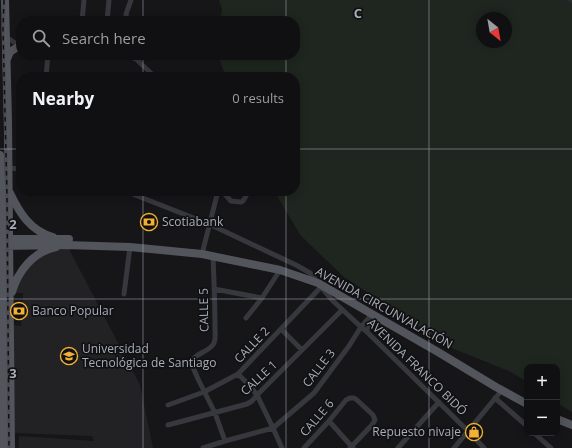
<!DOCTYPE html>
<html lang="en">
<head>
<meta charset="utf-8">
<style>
	body { margin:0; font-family:"Open Sans",sans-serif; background:#1e1e20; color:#f1f3f6 }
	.controls { position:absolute; right:12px; bottom:12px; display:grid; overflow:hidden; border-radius:8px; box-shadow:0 2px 10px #0003 }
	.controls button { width:36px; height:36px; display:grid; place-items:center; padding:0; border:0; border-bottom:1px solid #303032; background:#101012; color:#f1f3f6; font:20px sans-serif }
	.compass { position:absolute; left:476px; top:12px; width:36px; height:36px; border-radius:50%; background:#101012; box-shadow:0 2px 10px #0003; rotate:149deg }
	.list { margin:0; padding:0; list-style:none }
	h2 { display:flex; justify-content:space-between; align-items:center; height:52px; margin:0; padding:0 16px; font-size:17px }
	h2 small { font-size:13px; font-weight:400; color:#9c9d9f }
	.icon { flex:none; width:22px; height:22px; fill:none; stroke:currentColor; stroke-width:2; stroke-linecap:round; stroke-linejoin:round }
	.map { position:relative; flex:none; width:572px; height:448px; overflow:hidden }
	.search { position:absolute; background:#101012; box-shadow:0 2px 10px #0003; left:16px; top:16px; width:284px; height:44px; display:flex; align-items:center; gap:10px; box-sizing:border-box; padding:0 14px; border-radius:16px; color:#9c9d9f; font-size:15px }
	.panel { position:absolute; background:#101012; box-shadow:0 2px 10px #0003; left:16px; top:72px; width:284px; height:124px; border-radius:16px }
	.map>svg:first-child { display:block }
</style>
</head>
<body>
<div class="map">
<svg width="572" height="448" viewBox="0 0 572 448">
	<rect width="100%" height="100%" fill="#161618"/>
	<path fill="#222225" d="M 69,249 L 140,385 L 153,448 L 19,448 L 19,436 L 94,441 L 92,436 L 15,433 L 13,325 L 21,326 L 23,293 L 14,293 L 17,285 L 29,265 L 46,254 L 58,250 Z"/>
	<path fill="#1e261f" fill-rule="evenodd" d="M 219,0 L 572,0 L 572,412 L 557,403 L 557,367 L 527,367 L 527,382 L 511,372 L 454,349 L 344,277 L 301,236 L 274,191 L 295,191 L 295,77 L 226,77 L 218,55 L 295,55 L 295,21 L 220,21 L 222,9 ZM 482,18 L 506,18 L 506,42 L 482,42 Z"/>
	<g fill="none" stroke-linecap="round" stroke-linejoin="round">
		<path stroke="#2c353c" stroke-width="1.5" d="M 569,0 L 572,2"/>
		<path stroke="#37383d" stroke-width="5" d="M 82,21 L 84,0
			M 107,21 L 109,0
			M 127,21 L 126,14 L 131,0
			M 6,37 L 20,46
			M 125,55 L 136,59 L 155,77
			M 46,77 L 48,55
			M 7,168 L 21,169
			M 125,191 L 209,224 L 296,265 L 310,273 L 321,287 L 332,300 L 361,327 L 366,331 L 468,431 L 484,448
			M 222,191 L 231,201 L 241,202 L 243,201 L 249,191
			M 202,254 L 218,191
			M 213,257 C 214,280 215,304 215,328 C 215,332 216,339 214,343 C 209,353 195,352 191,363 L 198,379 L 215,413 L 225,441
			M 214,289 L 262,298
			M 124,294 L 130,247
			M 246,318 L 262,298 L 280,270
			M 281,329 L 302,350
			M 366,331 L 377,316
			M 238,374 L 251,387 L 257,395 L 273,428 L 282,448
			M 495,398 L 527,426
			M 168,405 L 204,392 L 238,374 L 321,287
			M 329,421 L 353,448
			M 168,425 L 247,404 L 252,401 L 257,395 L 342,310
			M 534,433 L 551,448
			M 203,448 L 225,441 L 273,428 L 314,393 L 349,346 L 361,327 L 372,314
			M 304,448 L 329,421 L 346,400 L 350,398 L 354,398 L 357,400 L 373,415 L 375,420 L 372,425 L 350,448
			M 398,448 L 439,402
			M 454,448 L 502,390"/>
		<path stroke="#53555c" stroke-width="8" d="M 5,0 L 8,120 L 11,448
			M 7,59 L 10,52 L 19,46
			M 0,155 L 2,254 L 4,448
			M 10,193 C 19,212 30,231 53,237
			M 4,239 L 69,239
			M 0,246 L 66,245 L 130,247 L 202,254 L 280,270 L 318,283 L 438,352 L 496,387 L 527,404
			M 12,292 C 18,271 33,252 56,247
			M 557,419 L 572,425"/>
		<g stroke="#4a4c52" stroke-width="3">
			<path id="rail" d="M 4,0 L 3,29 L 7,197 L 9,448"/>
		</g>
		<use href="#rail" stroke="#111113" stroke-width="1.5" stroke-dasharray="4.5" stroke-linecap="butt"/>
	</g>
	<path fill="none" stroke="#a8adb8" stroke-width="1" stroke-opacity="0.55" d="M 143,0 L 143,21M 286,0 L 286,21M 429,0 L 429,448M 143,55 L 143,77M 286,55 L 286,77M 0,149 L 21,149M 295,149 L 572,149M 143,191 L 143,448M 286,191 L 286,448M 0,299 L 572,299"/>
	<defs>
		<g id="bank-ring" transform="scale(0.9)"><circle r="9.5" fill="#111113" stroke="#f2b134" stroke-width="1.5"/><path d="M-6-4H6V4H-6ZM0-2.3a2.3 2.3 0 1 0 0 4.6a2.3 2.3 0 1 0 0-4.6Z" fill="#f2b134"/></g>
		<g id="university-ring" transform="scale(0.9)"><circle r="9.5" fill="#111113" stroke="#f2b134" stroke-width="1.5"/><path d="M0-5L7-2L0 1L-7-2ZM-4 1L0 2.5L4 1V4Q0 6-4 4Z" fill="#f2b134"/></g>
		<g id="shop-ring" transform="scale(0.9)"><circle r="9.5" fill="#111113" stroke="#f2b134" stroke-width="1.5"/><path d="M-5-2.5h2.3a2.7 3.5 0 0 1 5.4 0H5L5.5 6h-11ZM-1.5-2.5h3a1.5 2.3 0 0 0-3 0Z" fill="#f2b134"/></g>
	</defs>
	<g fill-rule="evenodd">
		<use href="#bank-ring" x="149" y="222"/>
		<use href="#bank-ring" x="19" y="311"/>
		<use href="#university-ring" x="69" y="356"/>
		<use href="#shop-ring" x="474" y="432"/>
	</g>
	<g text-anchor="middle" stroke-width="3.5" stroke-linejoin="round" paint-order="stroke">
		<g font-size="12" fill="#a8adb8" stroke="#111113" text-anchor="start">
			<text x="162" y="226">Scotiabank</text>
			<text x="32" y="315">Banco Popular</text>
			<text x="82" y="353">Universidad<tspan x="82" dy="14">Tecnológica de Santiago</tspan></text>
			<text x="461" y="436" text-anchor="end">Repuesto nivaje</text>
		</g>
		<g font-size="12" fill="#a8adb8" stroke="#111113">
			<text transform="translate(384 308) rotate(29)" y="4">AVENIDA CIRCUNVALACIÓN</text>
			<text transform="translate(204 310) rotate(-91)" y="4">CALLE 5</text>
			<text transform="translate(252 345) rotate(-46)" y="4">CALLE 2</text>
			<text transform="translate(417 367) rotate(44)" y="4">AVENIDA FRANCO BIDÓ</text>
			<text transform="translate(319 368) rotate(-52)" y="4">CALLE 3</text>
			<text transform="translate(259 378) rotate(-43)" y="4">CALLE 1</text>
			<text transform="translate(317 418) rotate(-49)" y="4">CALLE 6</text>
		</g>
	</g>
	<g font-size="13" text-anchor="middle" font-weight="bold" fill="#a8adb8" stroke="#111113" stroke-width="3.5" stroke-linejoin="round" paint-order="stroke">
		<text x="358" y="18">C</text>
		<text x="13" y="229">2</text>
		<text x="13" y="378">3</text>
	</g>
</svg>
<div class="controls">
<button>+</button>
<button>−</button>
</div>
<svg class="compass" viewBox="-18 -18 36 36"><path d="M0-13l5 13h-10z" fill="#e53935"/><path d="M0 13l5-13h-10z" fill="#9c9d9f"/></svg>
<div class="search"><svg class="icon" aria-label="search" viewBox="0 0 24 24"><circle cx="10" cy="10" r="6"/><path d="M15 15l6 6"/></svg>Search here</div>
<section class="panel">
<h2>Nearby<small>0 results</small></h2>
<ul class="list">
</ul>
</section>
</div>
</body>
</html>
